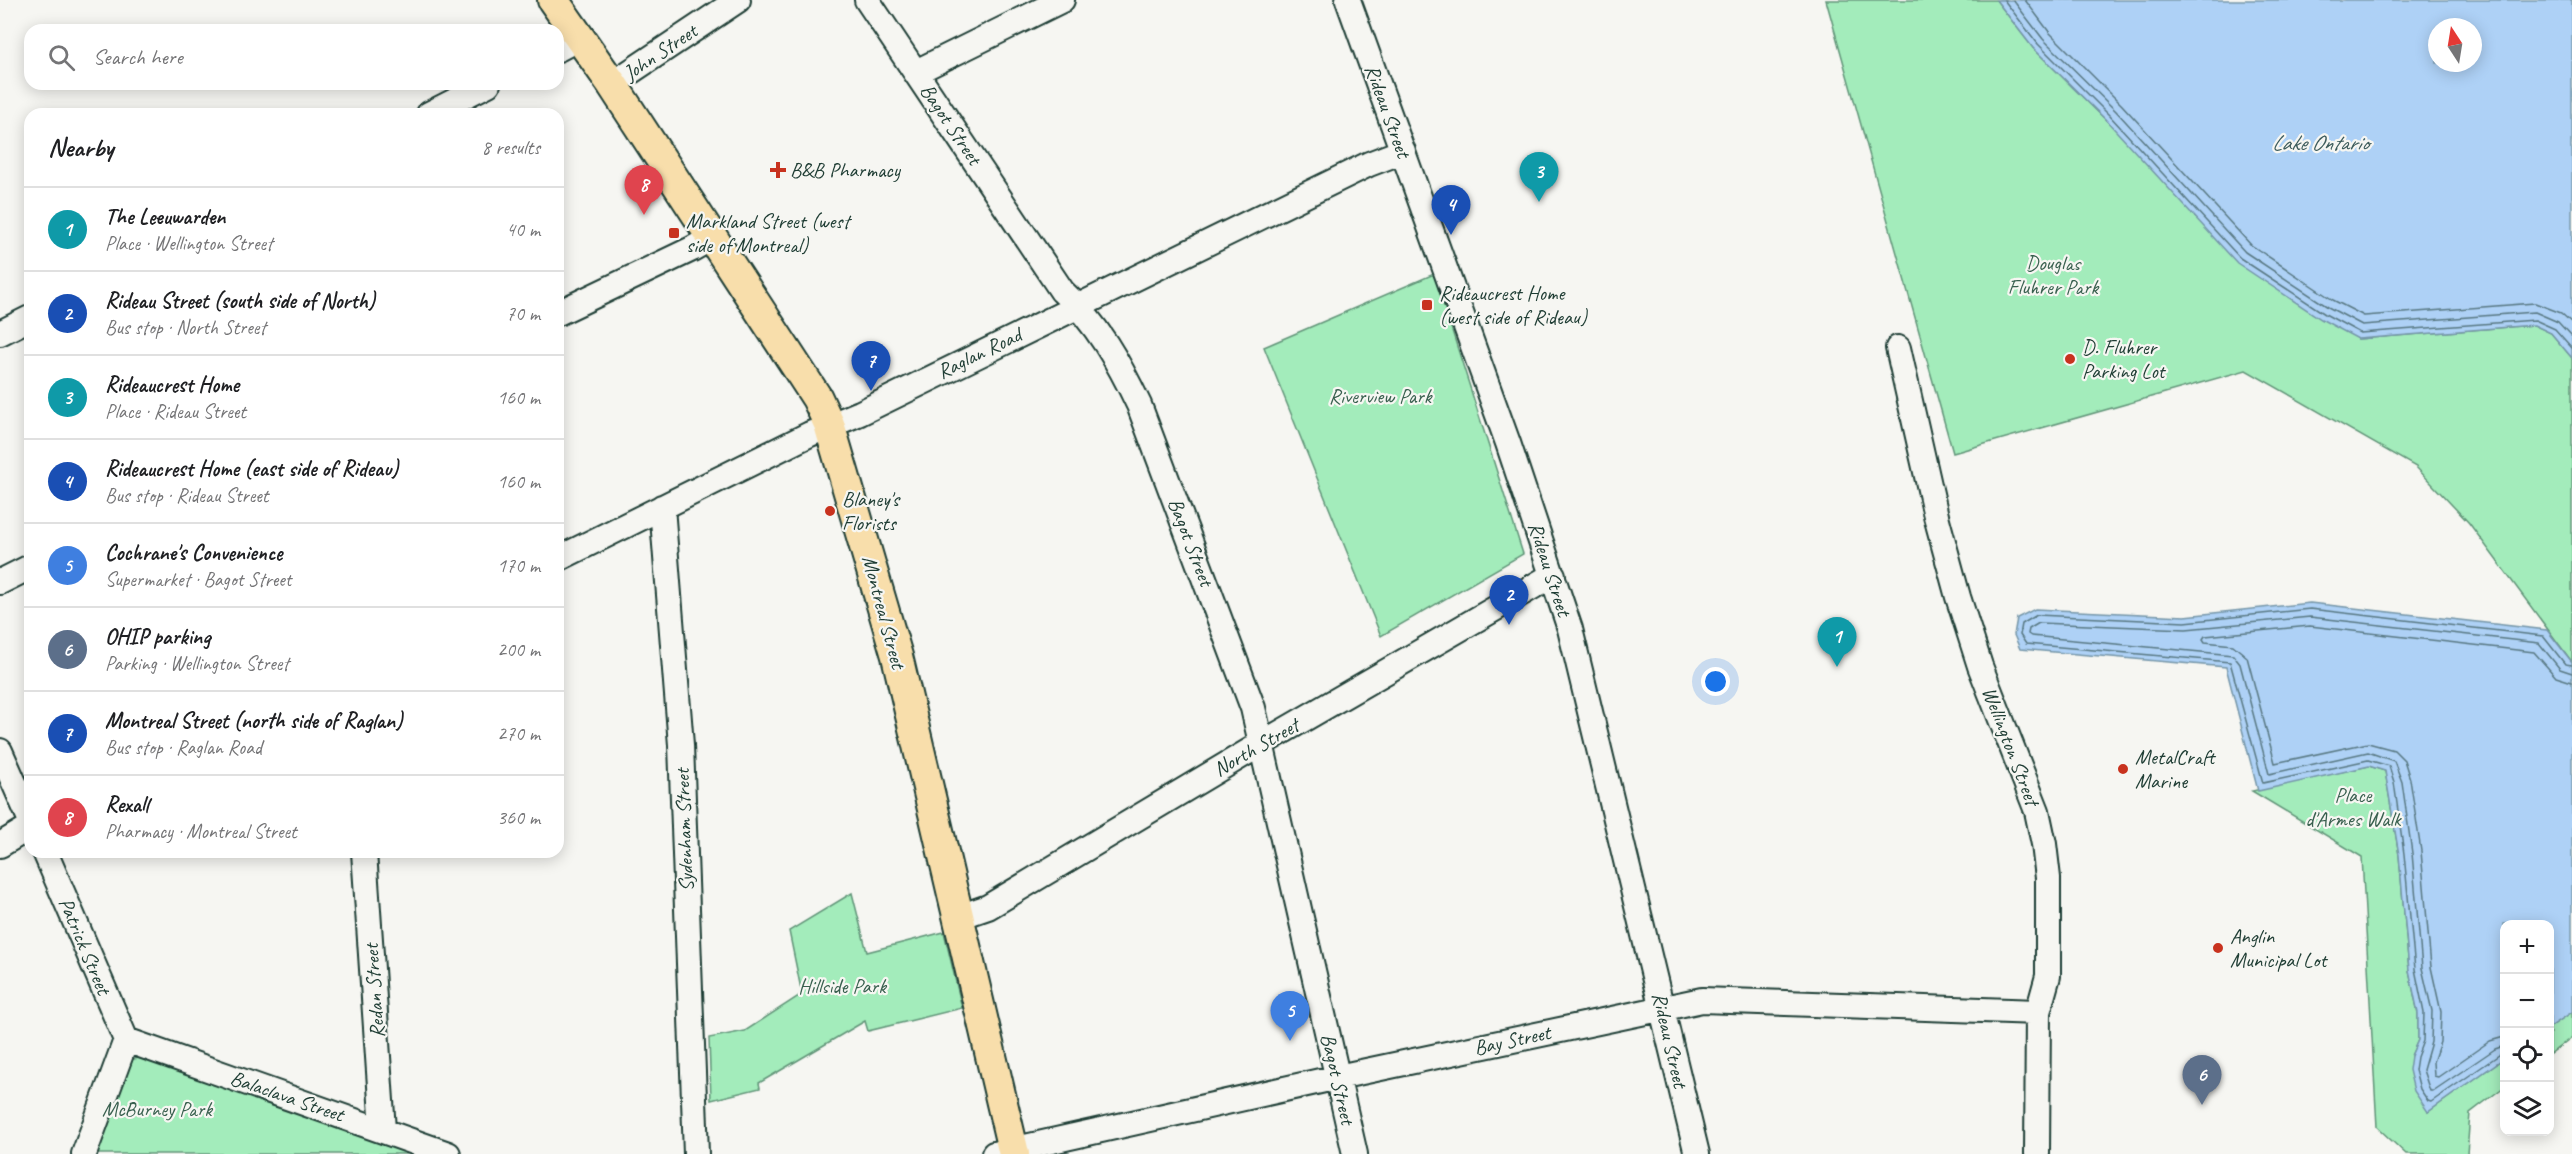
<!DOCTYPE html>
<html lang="en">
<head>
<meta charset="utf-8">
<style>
	body { margin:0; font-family:Caveat,sans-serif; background:#f2f2f2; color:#202124 }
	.controls { position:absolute; right:18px; bottom:18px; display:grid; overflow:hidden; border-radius:12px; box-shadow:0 3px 15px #0003 }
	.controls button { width:54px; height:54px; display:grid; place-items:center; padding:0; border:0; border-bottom:2px solid #e0e0e0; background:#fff; color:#202124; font:30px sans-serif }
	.compass { position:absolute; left:2428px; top:18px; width:54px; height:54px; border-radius:50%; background:#fff; box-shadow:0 3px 15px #0003; rotate:348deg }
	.you { position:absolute; left:1716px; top:682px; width:21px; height:21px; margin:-15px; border:4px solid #fff; border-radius:50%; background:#1a73e8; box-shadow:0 0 0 9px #1a73e833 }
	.badge { display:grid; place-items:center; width:39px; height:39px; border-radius:50%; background:#c8321e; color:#fff; font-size:20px; font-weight:700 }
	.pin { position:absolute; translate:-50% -50px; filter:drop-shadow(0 2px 3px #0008) }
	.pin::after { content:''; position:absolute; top:32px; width:21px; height:18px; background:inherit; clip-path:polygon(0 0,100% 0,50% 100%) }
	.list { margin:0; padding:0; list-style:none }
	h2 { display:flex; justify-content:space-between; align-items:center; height:78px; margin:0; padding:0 24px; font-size:26px }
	h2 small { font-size:20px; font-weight:400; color:#757577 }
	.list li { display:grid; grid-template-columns:39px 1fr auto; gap:18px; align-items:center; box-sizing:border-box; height:84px; padding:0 24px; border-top:2px solid #e0e0e0 }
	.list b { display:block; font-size:22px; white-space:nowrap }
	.list p { margin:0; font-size:20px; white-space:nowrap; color:#757577 }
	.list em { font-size:20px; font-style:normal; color:#757577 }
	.icon { flex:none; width:33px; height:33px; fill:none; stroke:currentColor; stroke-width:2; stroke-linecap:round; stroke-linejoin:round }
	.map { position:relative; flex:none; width:2572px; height:1154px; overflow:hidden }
	.search { position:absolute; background:#fff; box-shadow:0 3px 15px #0003; left:24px; top:24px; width:540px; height:66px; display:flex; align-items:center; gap:15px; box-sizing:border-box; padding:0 21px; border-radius:18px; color:#757577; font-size:22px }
	.panel { position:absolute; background:#fff; box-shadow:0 3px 15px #0003; left:24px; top:108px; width:540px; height:750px; border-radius:18px }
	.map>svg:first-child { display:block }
</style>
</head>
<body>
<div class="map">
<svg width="2572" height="1154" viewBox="0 0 2572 1154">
	<rect width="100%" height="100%" fill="#f6f6f2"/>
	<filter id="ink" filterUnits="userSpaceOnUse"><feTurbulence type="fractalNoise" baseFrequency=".0167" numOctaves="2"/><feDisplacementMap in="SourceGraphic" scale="12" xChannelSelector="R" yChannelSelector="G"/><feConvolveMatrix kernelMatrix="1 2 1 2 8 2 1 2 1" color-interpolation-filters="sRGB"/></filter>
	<g filter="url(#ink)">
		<path fill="#a3ecbb" stroke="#619478" stroke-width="1.5" d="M 1826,0 L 1996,0 L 2033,48 L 2106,120 L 2358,339 L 2534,325 L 2551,333 L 2572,358 L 2572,662 L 2469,523 L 2416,467 L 2246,370 L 1953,453 Z
			M 1434,274 L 1523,554 L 1381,636 L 1264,347 Z
			M 2369,766 L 2385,771 L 2399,855 L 2409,970 L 2418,1013 L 2418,1040 L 2411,1056 L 2428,1112 L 2504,1058 L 2504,1087 L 2470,1113 L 2467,1154 L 2406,1154 L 2377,1127 L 2362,857 L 2252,791 Z
			M 852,893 L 867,952 L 944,932 L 962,1008 L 868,1031 L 865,1021 L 759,1083 L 760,1088 L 711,1100 L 709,1038 L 745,1031 L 802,994 L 789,931 Z
			M 2572,1012 L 2572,1037 L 2550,1054 L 2550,1027 Z
			M 139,1058 L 146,1058 L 416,1154 L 94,1154 L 129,1060 Z"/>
		<path fill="#aed1f6" stroke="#7596a8" stroke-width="1.5" fill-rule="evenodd" d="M 1996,0 L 2572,0 L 2572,358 L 2551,333 L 2534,325 L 2358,339 L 2321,319 L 2237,263 L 2106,120 L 2033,48 ZM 2437,27 L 2473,27 L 2473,63 L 2437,63 Z
			M 2310,603 L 2547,630 L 2572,662 L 2572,1012 L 2550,1027 L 2550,924 L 2504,924 L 2504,1058 L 2428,1112 L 2414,1091 L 2409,1070 L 2411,1056 L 2418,1040 L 2418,1013 L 2409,970 L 2399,855 L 2385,771 L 2369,766 L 2258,791 L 2226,667 L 2020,649 L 2014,635 L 2017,618 L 2035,609 L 2185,616 Z"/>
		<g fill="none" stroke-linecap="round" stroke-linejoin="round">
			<path stroke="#587882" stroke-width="1.5" d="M 2004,0 L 2038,44 L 2110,116 L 2240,258 L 2325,314 L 2360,333 L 2535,320 L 2555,329 L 2572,348
				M 2013,0 L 2043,39 L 2116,111 L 2245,252 L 2328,307 L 2362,325 L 2535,312 L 2558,322 L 2572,337
				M 2025,0 L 2050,33 L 2122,105 L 2251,245 L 2333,300 L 2364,316 L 2535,303 L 2561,313 L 2572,323
				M 2504,1037 L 2490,1041 L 2438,1077 L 2434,1076 L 2433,1062 L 2440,1042 L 2441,1012 L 2431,967 L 2421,851 L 2410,779 L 2404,760 L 2394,750 L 2368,743 L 2275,763 L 2247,657 L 2233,645 L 2205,642 L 2203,639 L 2205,636 L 2310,626 L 2534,652 L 2556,677 L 2572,682
				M 2504,1046 L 2495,1049 L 2433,1091 L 2430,1091 L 2423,1070 L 2431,1042 L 2432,1011 L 2422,968 L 2412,853 L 2402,782 L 2394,761 L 2368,752 L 2269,774 L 2240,664 L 2233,655 L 2031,636 L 2028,634 L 2029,629 L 2039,623 L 2186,629 L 2310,617 L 2539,643 L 2560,669 L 2572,673
				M 2504,1054 L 2499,1055 L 2431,1102 L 2428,1101 L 2420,1089 L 2415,1070 L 2417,1057 L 2423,1041 L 2424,1013 L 2415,969 L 2404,854 L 2394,782 L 2389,766 L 2368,760 L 2263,783 L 2230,662 L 2026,644 L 2020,635 L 2022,624 L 2037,615 L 2185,622 L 2310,609 L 2543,636 L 2565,664 L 2572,665"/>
			<g stroke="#1f3d34" stroke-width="28">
				<path id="minor" d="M 867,0 L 1062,291 C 1097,323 1119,363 1139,405 L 1253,708 L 1355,1154
					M 1348,0 L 1508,443 L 1570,629 L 1697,1154
					M 558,49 L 579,38
					M 916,72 L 1062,0
					M 612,84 L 738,0
					M 429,114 L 488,84
					M 558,313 L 692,249 L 713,237
					M 0,333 L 30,318
					M 1898,348 L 1936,516 L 1958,597 L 1980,666 L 2037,811 L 2044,844 L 2048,878 L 2048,976 L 2038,1012 L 2037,1154
					M 662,507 L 681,745 L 696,1154
					M 558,559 L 810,434 L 860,413 L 1369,164 L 1403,151
					M 0,582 L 30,567
					M 0,751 L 30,819
					M 0,845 L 30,827
					M 45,852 L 126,1040
					M 364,852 L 383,1130
					M 959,917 L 988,907 L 1261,744 L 1553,575
					M 126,1040 L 448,1154
					M 84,1154 L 126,1040
					M 994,1154 L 1338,1077 L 1702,1000 L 2038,1012"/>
			</g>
			<g stroke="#1f3d34" stroke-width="34">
				<path id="major" d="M 553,0 L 612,84 L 817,398 L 829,424 L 897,656 L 1014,1154"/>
			</g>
			<use href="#minor" stroke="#f6f6f2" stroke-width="24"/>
			<use href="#major" stroke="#f8deab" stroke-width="30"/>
		</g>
	</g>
	<g fill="#c8321e" stroke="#f6f6f2" stroke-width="2">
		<path d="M775 161h6v6h6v6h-6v6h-6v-6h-6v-6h6z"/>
		<rect x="668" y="227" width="12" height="12" rx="3"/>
		<rect x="1421" y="299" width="12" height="12" rx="3"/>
		<circle cx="2070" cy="359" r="6"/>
		<circle cx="830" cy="511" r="6"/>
		<circle cx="2123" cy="769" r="6"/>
		<circle cx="2218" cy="948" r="6"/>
	</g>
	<g text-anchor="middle" stroke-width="4.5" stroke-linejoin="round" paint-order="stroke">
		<g font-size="21" fill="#1f3d34" stroke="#f6f6f2">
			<text transform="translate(660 52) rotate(-34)" y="7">John Street</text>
			<text transform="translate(1388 111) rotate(70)" y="7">Rideau Street</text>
			<text transform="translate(951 124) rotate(56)" y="7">Bagot Street</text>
			<text transform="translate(979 353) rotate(-26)" y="7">Raglan Road</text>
			<text transform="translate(1191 542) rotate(69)" y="7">Bagot Street</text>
			<text transform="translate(1550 569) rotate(72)" y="7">Rideau Street</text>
			<text transform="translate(884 612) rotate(75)" y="7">Montreal Street</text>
			<text transform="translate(2011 746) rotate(69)" y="7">Wellington Street</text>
			<text transform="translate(1256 747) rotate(-30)" y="7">North Street</text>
			<text transform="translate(684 830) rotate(-92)" y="7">Sydenham Street</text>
			<text transform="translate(85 946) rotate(67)" y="7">Patrick Street</text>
			<text transform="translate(374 991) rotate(-94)" y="7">Redan Street</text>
			<text transform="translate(1512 1040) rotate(-12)" y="7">Bay Street</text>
			<text transform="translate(1670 1040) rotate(77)" y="7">Rideau Street</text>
			<text transform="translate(1338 1079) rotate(77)" y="7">Bagot Street</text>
			<text transform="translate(287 1096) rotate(19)" y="7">Balaclava Street</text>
		</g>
		<g font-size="21" fill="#1f3d34" stroke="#f6f6f2" text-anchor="start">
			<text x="790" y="177">B&amp;B Pharmacy</text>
			<text x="686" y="228">Markland Street (west<tspan x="686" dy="24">side of Montreal)</tspan></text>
			<text x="1439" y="300">Rideaucrest Home<tspan x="1439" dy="24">(west side of Rideau)</tspan></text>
			<text x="2082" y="354">D. Fluhrer<tspan x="2082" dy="24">Parking Lot</tspan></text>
			<text x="842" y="506">Blaney's<tspan x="842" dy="24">Florists</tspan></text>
			<text x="2135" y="764">MetalCraft<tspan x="2135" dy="24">Marine</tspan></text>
			<text x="2230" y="943">Anglin<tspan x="2230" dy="24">Municipal Lot</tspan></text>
		</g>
		<g font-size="21" fill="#39604f" stroke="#f6f6f2">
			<text x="2053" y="270">Douglas<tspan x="2053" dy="24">Fluhrer Park</tspan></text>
			<text x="1380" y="403">Riverview Park</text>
			<text x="2353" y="802">Place<tspan x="2353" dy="24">d'Armes Walk</tspan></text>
			<text x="842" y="993">Hillside Park</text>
			<text x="157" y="1116">McBurney Park</text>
		</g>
		<g font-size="22" font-style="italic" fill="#3c5b5b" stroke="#f6f6f2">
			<text x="2320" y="150">Lake Ontario</text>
		</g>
	</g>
</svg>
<div class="controls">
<button>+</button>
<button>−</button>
<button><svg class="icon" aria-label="locate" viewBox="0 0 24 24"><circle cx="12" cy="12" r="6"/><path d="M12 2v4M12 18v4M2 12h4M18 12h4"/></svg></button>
<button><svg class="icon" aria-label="layers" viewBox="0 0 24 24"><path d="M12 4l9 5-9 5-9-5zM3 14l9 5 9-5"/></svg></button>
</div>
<svg class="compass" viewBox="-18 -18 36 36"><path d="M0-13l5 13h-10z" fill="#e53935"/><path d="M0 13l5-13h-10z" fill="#757577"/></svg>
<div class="you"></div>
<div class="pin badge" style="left:1837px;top:667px;background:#0f9aa8">1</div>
<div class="pin badge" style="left:1509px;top:625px;background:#1a4fb4">2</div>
<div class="pin badge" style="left:1539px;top:202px;background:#0f9aa8">3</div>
<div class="pin badge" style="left:1451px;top:235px;background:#1a4fb4">4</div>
<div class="pin badge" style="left:1290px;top:1041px;background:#3f7fe0">5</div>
<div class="pin badge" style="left:2202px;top:1105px;background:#5c6f8a">6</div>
<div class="pin badge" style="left:871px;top:391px;background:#1a4fb4">7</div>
<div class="pin badge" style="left:644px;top:215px;background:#e0444e">8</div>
<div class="search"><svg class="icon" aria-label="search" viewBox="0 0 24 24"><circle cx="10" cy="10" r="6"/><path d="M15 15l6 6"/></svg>Search here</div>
<section class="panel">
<h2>Nearby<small>8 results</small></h2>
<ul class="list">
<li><span class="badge" style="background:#0f9aa8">1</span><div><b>The Leeuwarden</b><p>Place · Wellington Street</p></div><em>40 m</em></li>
<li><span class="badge" style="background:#1a4fb4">2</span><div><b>Rideau Street (south side of North)</b><p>Bus stop · North Street</p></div><em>70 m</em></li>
<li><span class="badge" style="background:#0f9aa8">3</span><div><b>Rideaucrest Home</b><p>Place · Rideau Street</p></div><em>160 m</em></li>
<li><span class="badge" style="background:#1a4fb4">4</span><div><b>Rideaucrest Home (east side of Rideau)</b><p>Bus stop · Rideau Street</p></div><em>160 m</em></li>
<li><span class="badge" style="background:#3f7fe0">5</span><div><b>Cochrane's Convenience</b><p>Supermarket · Bagot Street</p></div><em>170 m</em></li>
<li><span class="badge" style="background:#5c6f8a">6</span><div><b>OHIP parking</b><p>Parking · Wellington Street</p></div><em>200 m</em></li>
<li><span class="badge" style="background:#1a4fb4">7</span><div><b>Montreal Street (north side of Raglan)</b><p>Bus stop · Raglan Road</p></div><em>270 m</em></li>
<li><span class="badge" style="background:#e0444e">8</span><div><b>Rexall</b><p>Pharmacy · Montreal Street</p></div><em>360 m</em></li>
</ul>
</section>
</div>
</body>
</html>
